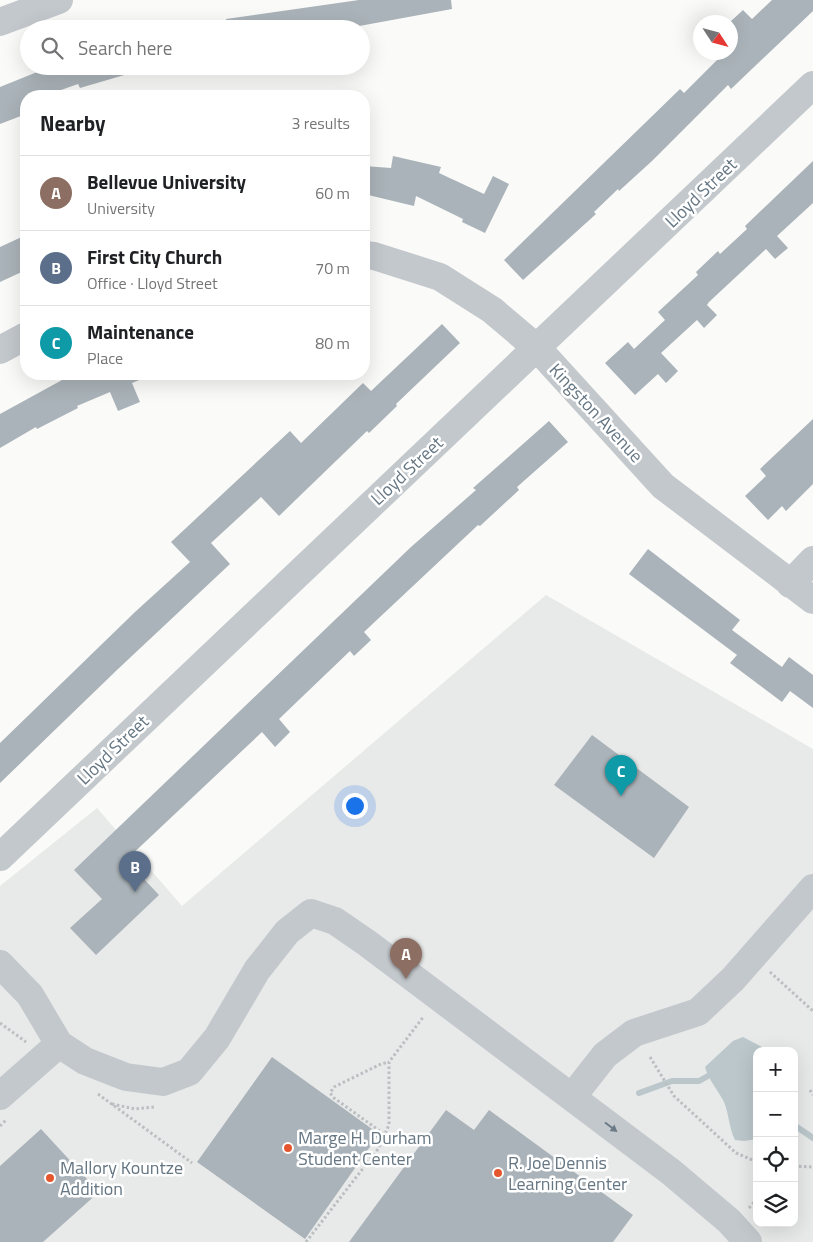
<!DOCTYPE html>
<html lang="en">
<head>
<meta charset="utf-8">
<style>
	body { margin:0; font-family:"Titillium Web",sans-serif; background:#f2f2f2; color:#202124 }
	.controls { position:absolute; right:15px; bottom:15px; display:grid; overflow:hidden; border-radius:10px; box-shadow:0 5px 20px #0002 }
	.controls button { width:45px; height:45px; display:grid; place-items:center; padding:0; border:0; border-bottom:1px solid #e0e0e0; background:#fff; color:#202124; font:25px sans-serif }
	.compass { position:absolute; left:693px; top:15px; width:45px; height:45px; border-radius:50%; background:#fff; box-shadow:0 5px 20px #0002; rotate:126deg }
	.you { position:absolute; left:354px; top:805px; width:18px; height:18px; margin:-12px; border:4px solid #fff; border-radius:50%; background:#1a73e8; box-shadow:0 0 0 8px #1a73e833 }
	.badge { display:grid; place-items:center; width:32px; height:32px; border-radius:50%; background:#111827; color:#fff; font-size:16px; font-weight:700 }
	.pin { position:absolute; translate:-50% -41px; filter:drop-shadow(0 1px 2px #0008) }
	.pin::after { content:''; position:absolute; top:26px; width:18px; height:15px; background:inherit; clip-path:polygon(0 0,100% 0,50% 100%) }
	.list { margin:0; padding:0; list-style:none }
	h2 { display:flex; justify-content:space-between; align-items:center; height:65px; margin:0; padding:0 20px; font-size:21px }
	h2 small { font-size:16px; font-weight:400; color:#757577 }
	.list li { display:grid; grid-template-columns:32px 1fr auto; gap:15px; align-items:center; box-sizing:border-box; height:75px; padding:0 20px; border-top:1px solid #e0e0e0 }
	.list b { display:block; font-size:19px; white-space:nowrap }
	.list p { margin:0; font-size:16px; white-space:nowrap; color:#757577 }
	.list em { font-size:16px; font-style:normal; color:#757577 }
	.icon { flex:none; width:28px; height:28px; fill:none; stroke:currentColor; stroke-width:2; stroke-linecap:round; stroke-linejoin:round }
	.map { position:relative; flex:none; width:813px; height:1242px; overflow:hidden }
	.search { position:absolute; background:#fff; box-shadow:0 5px 20px #0002; left:20px; top:20px; width:350px; height:55px; display:flex; align-items:center; gap:12px; box-sizing:border-box; padding:0 18px; border-radius:28px; color:#757577; font-size:19px }
	.panel { position:absolute; background:#fff; box-shadow:0 5px 20px #0002; left:20px; top:90px; width:350px; height:290px; border-radius:20px }
	.map>svg:first-child { display:block }
</style>
</head>
<body>
<div class="map">
<svg width="813" height="1242" viewBox="0 0 813 1242">
	<rect width="100%" height="100%" fill="#fafaf8"/>
	<path fill="#e8e9e9" fill-rule="evenodd" d="M 546,595 L 813,749 L 813,1242 L 0,1242 L 0,886 L 97,808 L 182,906 ZM 757,1051 L 794,1051 L 794,1223 L 757,1223 Z"/>
	<path fill="#bbc7cb" d="M 743,1037 L 762,1047 L 763,1051 L 757,1051 L 757,1139 L 744,1141 L 735,1140 C 729,1128 729,1114 724,1102 C 718,1090 709,1081 705,1067 L 733,1041 Z"/>
	<g fill="none" stroke-linecap="round" stroke-linejoin="round">
		<path stroke="#bbc7cb" stroke-width="6" d="M 639,1093 L 672,1081 L 699,1081 L 708,1076
			M 794,1125 L 813,1138"/>
	</g>
	<path fill="#aab3b9" d="M 359,0 L 451,0 L 452,9 L 343,29 L 227,29 L 226,19 Z
		M 772,0 L 813,0 L 813,11 L 731,89 L 728,85 L 652,161 L 619,191 L 618,189 L 594,212 L 596,214 L 523,280 L 504,260 L 680,89 L 684,93 L 725,52 L 730,52 L 730,22 L 743,10 L 752,19 Z
		M 52,66 L 137,66 L 138,71 L 80,88 L 78,84 L 44,96 L 26,96 L 26,114 L 0,124 L 0,87 Z
		M 393,156 L 441,167 L 439,173 L 484,194 L 493,176 L 509,184 L 485,233 L 462,222 L 463,219 L 416,196 L 414,206 L 364,194 L 364,166 L 391,168 Z
		M 813,161 L 813,203 L 777,236 L 788,248 L 775,259 L 766,249 L 709,302 L 707,305 L 717,315 L 704,328 L 697,320 L 661,353 L 678,371 L 666,383 L 658,374 L 635,395 L 605,363 L 628,342 L 634,349 L 665,320 L 658,312 L 698,275 L 696,272 L 718,251 L 720,254 L 747,229 L 745,226 Z
		M 26,235 L 26,270 L 0,282 L 0,247 Z
		M 442,324 L 460,343 L 396,404 L 397,406 L 369,433 L 367,431 L 279,516 L 261,497 L 211,543 L 230,564 L 118,669 L 0,783 L 0,743 L 135,612 L 190,562 L 171,542 L 290,431 L 301,443 L 363,383 L 371,391 Z
		M 73,374 L 154,374 L 132,383 L 140,402 L 118,411 L 110,392 L 77,406 L 78,408 L 37,429 L 36,427 L 0,448 L 0,414 Z
		M 813,419 L 813,484 L 786,511 L 782,506 L 768,520 L 745,496 L 766,476 L 760,469 Z
		M 549,421 L 568,442 L 517,487 L 519,490 L 480,526 L 478,525 L 364,632 L 371,640 L 354,656 L 350,651 L 279,719 L 290,732 L 275,747 L 262,732 L 126,860 L 159,895 L 96,955 L 70,928 L 102,899 L 74,870 L 411,547 L 476,490 L 473,488 Z
		M 648,549 L 740,620 L 732,630 L 782,667 L 789,657 L 813,675 L 813,708 L 790,691 L 782,702 L 730,663 L 737,655 L 629,574 Z
		M 592,735 L 689,807 L 654,858 L 554,785 Z
		M 272,1057 L 379,1134 L 305,1239 L 197,1162 Z
		M 446,1110 L 474,1130 L 489,1110 L 633,1215 L 613,1242 L 349,1242 Z
		M 41,1129 L 99,1192 L 43,1242 L 0,1242 L 0,1166 Z"/>
	<g fill="none" stroke-linecap="round" stroke-linejoin="round">
		<path stroke="#bbbfc2" stroke-width="3" stroke-dasharray="2.5 2.5" stroke-linecap="butt" d="M 770,972 L 813,1011
			M 0,1023 L 26,1042
			M 650,1057 L 674,1096 L 736,1153 L 757,1162
			M 810,1090 L 813,1095
			M 98,1094 L 192,1163
			M 112,1104 L 135,1109 L 155,1107
			M 0,1126 L 6,1120
			M 384,1134 L 334,1098 L 330,1093 L 334,1087 L 381,1064 L 389,1062
			M 794,1166 L 813,1167
			M 749,1208 L 757,1199
			M 306,1242 L 378,1149 L 389,1125 L 389,1062 L 424,1016"/>
		<path stroke="#c3c8cc" stroke-width="28" d="M 0,22 L 59,0
			M 364,255 L 374,256 L 440,277 L 492,310 L 538,349 L 663,486 L 813,600
			M 0,350 L 26,336
			M 790,584 L 813,560
			M 0,857 L 813,85
			M 0,964 L 30,995 L 59,1044 L 85,1061 L 126,1077 L 163,1082 L 189,1072 L 217,1038 L 257,970 L 287,932 L 311,913 L 335,921 L 367,943 L 671,1172 L 729,1221 L 748,1242
			M 0,1096 L 59,1044
			M 572,1097 L 605,1055 L 634,1033 L 698,1012 L 733,979 L 813,888"/>
	</g>
	<defs><path id="oneway-solid" d="M-6-.8H1V-3.2L6.5 0L1 3.2V.8H-6Z" transform="scale(1.25)"/></defs>
	<use fill="#6a7a87" href="#oneway-solid" transform="translate(611 1127) rotate(37)"/>
	<g fill="#e4572e" stroke="#fff" stroke-width="2">
		<circle cx="288" cy="1148" r="5"/>
		<circle cx="498" cy="1173" r="5"/>
		<circle cx="50" cy="1178" r="5"/>
	</g>
	<g text-anchor="middle" stroke-width="5" stroke-linejoin="round" paint-order="stroke">
		<g font-size="18" fill="#657683" stroke="#fff">
			<text transform="translate(701 193) rotate(-44)" y="6">Lloyd Street</text>
			<text transform="translate(596 413) rotate(47)" y="6">Kingston Avenue</text>
			<text transform="translate(407 471) rotate(-43)" y="6">Lloyd Street</text>
			<text transform="translate(113 750) rotate(-44)" y="6">Lloyd Street</text>
		</g>
		<g font-size="18" fill="#657683" stroke="#fff" text-anchor="start">
			<text x="298" y="1144">Marge H. Durham<tspan x="298" dy="21">Student Center</tspan></text>
			<text x="508" y="1169">R. Joe Dennis<tspan x="508" dy="21">Learning Center</tspan></text>
			<text x="60" y="1174">Mallory Kountze<tspan x="60" dy="21">Addition</tspan></text>
		</g>
	</g>
</svg>
<div class="controls">
<button>+</button>
<button>−</button>
<button><svg class="icon" aria-label="locate" viewBox="0 0 24 24"><circle cx="12" cy="12" r="6"/><path d="M12 2v4M12 18v4M2 12h4M18 12h4"/></svg></button>
<button><svg class="icon" aria-label="layers" viewBox="0 0 24 24"><path d="M12 4l9 5-9 5-9-5zM3 14l9 5 9-5"/></svg></button>
</div>
<svg class="compass" viewBox="-18 -18 36 36"><path d="M0-13l5 13h-10z" fill="#e53935"/><path d="M0 13l5-13h-10z" fill="#757577"/></svg>
<div class="you"></div>
<div class="pin badge" style="left:406px;top:979px;background:#8d6e63">A</div>
<div class="pin badge" style="left:135px;top:892px;background:#5c6f8a">B</div>
<div class="pin badge" style="left:621px;top:796px;background:#0f9aa8">C</div>
<div class="search"><svg class="icon" aria-label="search" viewBox="0 0 24 24"><circle cx="10" cy="10" r="6"/><path d="M15 15l6 6"/></svg>Search here</div>
<section class="panel">
<h2>Nearby<small>3 results</small></h2>
<ul class="list">
<li><span class="badge" style="background:#8d6e63">A</span><div><b>Bellevue University</b><p>University</p></div><em>60 m</em></li>
<li><span class="badge" style="background:#5c6f8a">B</span><div><b>First City Church</b><p>Office · Lloyd Street</p></div><em>70 m</em></li>
<li><span class="badge" style="background:#0f9aa8">C</span><div><b>Maintenance</b><p>Place</p></div><em>80 m</em></li>
</ul>
</section>
</div>
</body>
</html>
